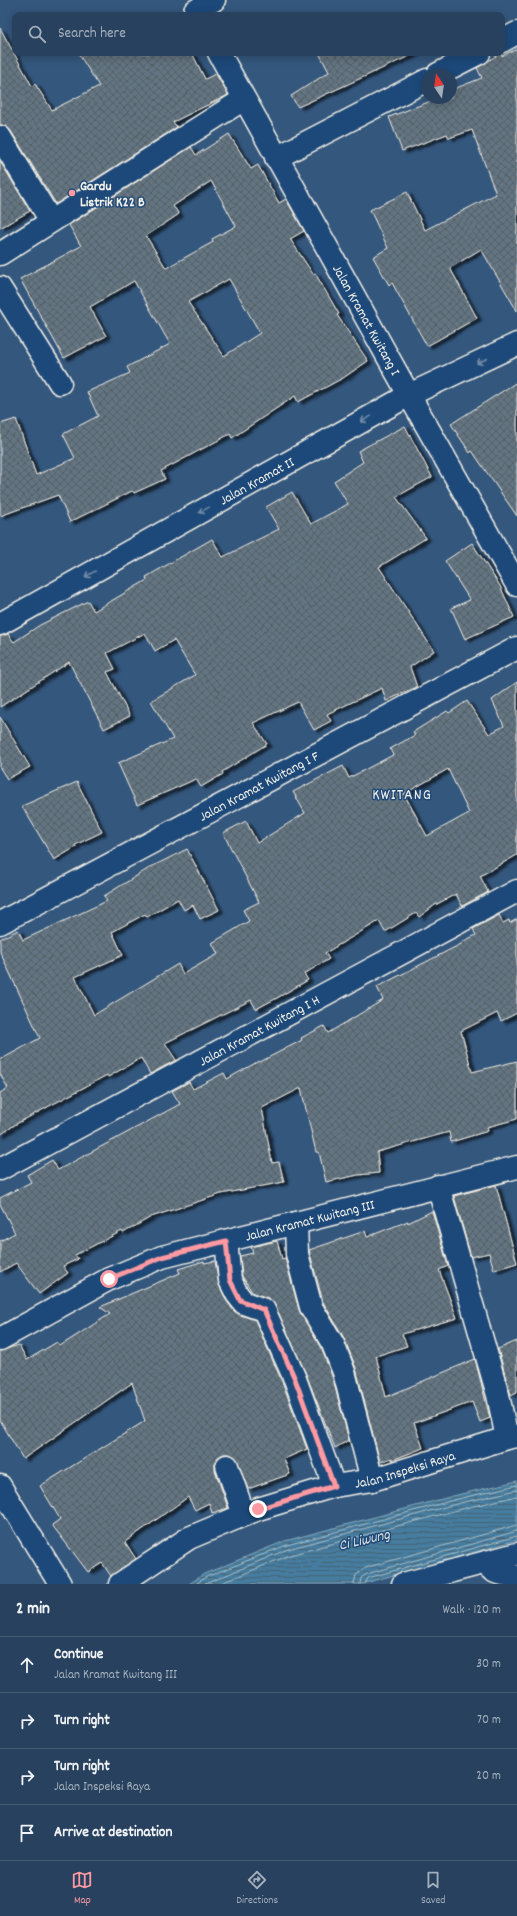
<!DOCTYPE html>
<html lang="en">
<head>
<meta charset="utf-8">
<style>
	body { margin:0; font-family:Dekko,sans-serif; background:#2f4864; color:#f1f3f6 }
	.compass { position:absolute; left:421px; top:68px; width:36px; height:36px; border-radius:50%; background:#27415e; box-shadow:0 2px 10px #0003; rotate:347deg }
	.stop { position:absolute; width:12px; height:12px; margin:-9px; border:3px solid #ff9aa2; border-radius:50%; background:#fff }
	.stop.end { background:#ff9aa2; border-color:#fff; box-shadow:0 1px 4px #0008 }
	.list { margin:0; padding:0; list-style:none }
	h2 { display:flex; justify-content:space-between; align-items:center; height:52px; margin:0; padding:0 16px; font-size:17px }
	h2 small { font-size:13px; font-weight:400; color:#a4afbc }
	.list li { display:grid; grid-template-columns:26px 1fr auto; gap:12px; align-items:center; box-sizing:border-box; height:56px; padding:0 16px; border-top:1px solid #435a73 }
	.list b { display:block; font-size:15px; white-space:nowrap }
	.list p { margin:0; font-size:13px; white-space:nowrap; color:#a4afbc }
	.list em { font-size:13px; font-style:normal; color:#a4afbc }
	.icon { flex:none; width:22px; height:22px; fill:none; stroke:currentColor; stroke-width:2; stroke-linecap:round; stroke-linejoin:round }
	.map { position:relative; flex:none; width:517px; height:1584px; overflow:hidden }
	.search { position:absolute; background:#27415e; box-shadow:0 2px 10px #0003; left:12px; right:12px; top:12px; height:44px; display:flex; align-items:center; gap:10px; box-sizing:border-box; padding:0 14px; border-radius:8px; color:#a4afbc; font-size:15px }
	.sheet { height:276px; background:#27415e }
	nav { display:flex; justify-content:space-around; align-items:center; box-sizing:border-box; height:56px; border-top:1px solid #435a73; background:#27415e; font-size:11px; color:#a4afbc }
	nav a { display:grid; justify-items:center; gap:2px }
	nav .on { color:#ff9aa2 }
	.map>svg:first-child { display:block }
</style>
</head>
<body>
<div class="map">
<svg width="517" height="1584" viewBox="0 0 517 1584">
	<defs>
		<pattern id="water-rules" width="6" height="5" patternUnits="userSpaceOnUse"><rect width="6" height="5" fill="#447c9f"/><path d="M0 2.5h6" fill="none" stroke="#466577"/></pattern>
		<pattern id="building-cross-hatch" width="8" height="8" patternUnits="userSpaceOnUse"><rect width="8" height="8" fill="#647483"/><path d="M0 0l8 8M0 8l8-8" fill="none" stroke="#565e64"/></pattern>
		<filter id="shadow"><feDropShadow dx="4.5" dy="2.5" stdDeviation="1" flood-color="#0009"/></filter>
	</defs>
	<rect width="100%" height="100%" fill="#34577d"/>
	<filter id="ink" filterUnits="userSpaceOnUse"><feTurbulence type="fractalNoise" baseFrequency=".025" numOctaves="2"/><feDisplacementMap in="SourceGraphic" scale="8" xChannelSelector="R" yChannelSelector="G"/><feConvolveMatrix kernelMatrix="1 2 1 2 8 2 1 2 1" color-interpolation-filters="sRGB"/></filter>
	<g filter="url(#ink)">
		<path fill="url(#water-rules)" stroke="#8aabbc" d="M 517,1481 L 517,1540 L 362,1584 L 189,1584 L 204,1574 L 285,1541 L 457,1495 Z"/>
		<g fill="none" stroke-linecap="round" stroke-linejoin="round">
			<path stroke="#aec2cb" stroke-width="1" d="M 196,1584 L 206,1577 L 287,1545 L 458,1499 L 517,1485
				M 205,1584 L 288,1549 L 460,1503 L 517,1490
				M 219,1584 L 290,1555 L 461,1509 L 517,1496
				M 354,1584 L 356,1575 L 365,1568 L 517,1525
				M 360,1584 L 361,1578 L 367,1574 L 517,1531
				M 365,1584 L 368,1578 L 517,1536"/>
		</g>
		<path fill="url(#building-cross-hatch)" stroke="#f4f1e8" fill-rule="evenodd" filter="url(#shadow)" d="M 0,28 L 32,86 L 35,84 L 52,110 L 99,86 L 78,53 L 192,53 L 205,79 L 216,74 L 228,95 L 173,122 L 177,127 L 56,204 L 11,131 L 6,126 L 0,125 Z
			M 517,49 L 517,311 L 481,249 L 450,268 L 477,318 L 427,346 L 392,283 L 389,285 L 373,257 L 388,248 L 370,210 L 407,192 L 425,230 L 496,194 L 472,130 L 449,138 L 447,134 L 402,151 L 389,117 L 439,98 L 451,98 L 451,90 L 482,78 L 477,68 L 501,53 L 502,56 Z
			M 319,53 L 416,53 L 298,107 L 291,96 L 329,72 Z
			M 229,134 L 251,169 L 258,165 L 279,203 L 286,199 L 304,231 L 290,239 L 313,274 L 315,273 L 339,314 L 337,315 L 368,361 L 343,378 L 298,402 L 295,396 L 232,438 L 230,434 L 161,471 L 165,479 L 134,493 L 132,491 L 70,522 L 58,495 L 0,516 L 0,424 L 16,419 L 36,475 L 75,458 L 63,434 L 98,416 L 87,392 L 130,373 L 127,367 L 170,344 L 134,281 L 90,307 L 106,336 L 64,358 L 20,279 L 81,246 L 69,225 L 191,147 L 196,155 ZM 211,181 L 236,226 L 212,239 L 213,242 L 166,268 L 146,236 L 179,214 L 173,206 ZM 229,279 L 260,333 L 224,356 L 188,302 Z
			M 0,161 L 30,211 L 0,228 Z
			M 517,382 L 517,516 L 472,451 L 470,453 L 451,424 Z
			M 405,426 L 432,477 L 396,497 L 426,538 L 379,567 L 434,651 L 410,667 L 417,687 L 386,701 L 382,688 L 327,714 L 331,721 L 314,730 L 298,702 L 253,723 L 267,744 L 222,772 L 223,774 L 201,787 L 196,779 L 137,805 L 118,763 L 173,739 L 151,701 L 195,675 L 174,640 L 155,651 L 145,633 L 107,653 L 115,669 L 107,672 L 130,716 L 104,729 L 69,662 L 0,707 L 0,636 L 8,634 L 14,642 L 40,625 L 88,601 L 94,611 L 147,580 L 146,577 L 212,539 L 223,557 L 279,529 L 266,507 L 292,492 L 311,524 L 348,504 L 334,481 L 363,462 L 358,451 Z
			M 472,543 L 500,586 L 514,617 L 465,639 L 451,608 L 470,600 L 445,561 Z
			M 517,682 L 517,855 L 480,876 L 488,892 L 462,906 L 456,894 L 435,905 L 419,917 L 416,913 L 385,932 L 379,921 L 325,953 L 329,959 L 304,974 L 308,980 L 277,998 L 256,1009 L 251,1000 L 165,1043 L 176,1060 L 150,1074 L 141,1058 L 108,1077 L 107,1075 L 16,1124 L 0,1135 L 0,1093 L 8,1088 L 0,1074 L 0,1060 L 40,1038 L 0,952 L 0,939 L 18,930 L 23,940 L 107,901 L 104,896 L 151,867 L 187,849 L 219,910 L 200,919 L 193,905 L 184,910 L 178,899 L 147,917 L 145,914 L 112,932 L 123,955 L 75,977 L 94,1015 L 178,964 L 183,974 L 218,954 L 212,943 L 249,921 L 243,910 L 259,902 L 223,833 L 246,821 L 257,843 L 305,813 L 293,792 L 343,766 L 349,778 L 393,755 L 390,749 L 415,735 L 413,732 L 447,711 L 449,713 L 467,701 L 489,734 L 504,726 L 492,700 ZM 448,769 L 469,813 L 427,836 L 404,794 Z
			M 0,717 L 30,767 L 7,779 L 0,768 Z
			M 77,782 L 102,832 L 75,845 L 76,847 L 54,860 L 22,806 Z
			M 499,915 L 503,923 L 509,920 L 510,923 L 517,919 L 517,1013 L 501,1021 L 497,1013 L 461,1031 L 472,1072 L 517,1061 L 517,1119 L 487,1127 L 488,1131 L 451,1142 L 449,1132 L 377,1152 L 379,1173 L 358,1175 L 326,1182 L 319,1152 L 316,1152 L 301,1088 L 262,1108 L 272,1163 L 279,1162 L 284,1182 L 221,1194 L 151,1217 L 123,1233 L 122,1231 L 75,1255 L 78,1259 L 63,1266 L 68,1273 L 39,1294 L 16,1263 L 0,1272 L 0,1241 L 15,1233 L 0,1204 L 0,1198 L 31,1182 L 27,1175 L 52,1160 L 58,1170 L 180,1104 L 172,1091 L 189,1082 L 193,1089 L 224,1073 L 227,1079 L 259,1061 L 260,1062 L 302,1040 L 301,1038 L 324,1026 L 328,1033 L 383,1000 L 377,987 L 463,943 L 462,942 L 476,935 L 473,929 Z
			M 496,1185 L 517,1263 L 494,1270 L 489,1253 L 471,1257 L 454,1196 Z
			M 432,1211 L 448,1266 L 439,1270 L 457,1318 L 402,1334 L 407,1346 L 376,1356 L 386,1397 L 475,1359 L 490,1418 L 480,1422 L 472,1402 L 414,1423 L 423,1448 L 392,1460 L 392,1458 L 380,1462 L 356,1368 L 344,1338 L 323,1302 L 309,1250 L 365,1231 L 367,1237 L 408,1221 L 408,1223 Z
			M 277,1241 L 282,1259 L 285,1258 L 299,1310 L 322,1350 L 332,1376 L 349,1440 L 335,1448 L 306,1374 L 275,1305 L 268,1298 L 252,1292 L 242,1276 L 240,1256 L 253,1253 L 251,1247 Z
			M 204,1261 L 204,1263 L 215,1261 L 219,1285 L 226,1300 L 234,1311 L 240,1315 L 255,1320 L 283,1384 L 307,1449 L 284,1459 L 290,1474 L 248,1489 L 235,1457 L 229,1454 L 223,1454 L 217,1458 L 215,1464 L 215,1470 L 228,1508 L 212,1513 L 209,1503 L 195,1510 L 188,1497 L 125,1542 L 136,1559 L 111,1576 L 102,1563 L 88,1572 L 52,1525 L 60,1519 L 40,1486 L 145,1421 L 132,1383 L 23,1459 L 0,1420 L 0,1351 L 19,1345 L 27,1360 L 57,1342 L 60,1346 L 110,1314 L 100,1307 L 180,1273 L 178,1269 Z
			M 517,1341 L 517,1392 L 511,1395 L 498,1349 Z"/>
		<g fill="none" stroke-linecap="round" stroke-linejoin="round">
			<g stroke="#f4f1e8" stroke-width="25">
				<g id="street">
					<path d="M 195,11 L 214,0"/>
					<path d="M 502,41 L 517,33"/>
					<path id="s1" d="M 219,53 L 409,395 L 517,585"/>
					<path d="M 438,74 L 479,53"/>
					<path d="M 0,137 L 51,221"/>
					<path d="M 276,158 L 427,80"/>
					<path d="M 0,254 L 244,99"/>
					<path d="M 0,288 L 60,383"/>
					<path id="s2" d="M 0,624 L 409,395 L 517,344"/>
					<path id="s3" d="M 0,923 L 517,648"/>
					<path id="s4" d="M 0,1169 L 517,891"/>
					<path d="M 438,1186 L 498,1395 L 507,1438"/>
					<path d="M 296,1223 L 297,1254 L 311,1307 L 333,1344 L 344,1372 L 372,1480"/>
					<path d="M 226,1241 L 230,1280 L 237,1294 L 244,1303 L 264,1310 L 295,1379 L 334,1486"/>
					<path id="s5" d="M 0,1339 L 109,1279 L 162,1257 L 517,1167"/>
					<path d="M 227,1466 L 244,1515"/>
					<path d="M 0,1486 L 60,1584"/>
					<path d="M 486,1562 C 492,1576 504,1573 517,1577"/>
					<path d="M 403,1584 L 517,1554"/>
				</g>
			</g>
			<g stroke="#f4f1e8" stroke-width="25">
				<g id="secondary">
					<path id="s6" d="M 120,1584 L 189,1538 L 258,1509 L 334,1486 L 372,1480 L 507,1438 L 517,1436"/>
				</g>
			</g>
			<use href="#street" stroke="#1f4a7a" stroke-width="22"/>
			<use href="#secondary" stroke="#1f4a7a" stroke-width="22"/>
		</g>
		<defs><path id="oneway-shaft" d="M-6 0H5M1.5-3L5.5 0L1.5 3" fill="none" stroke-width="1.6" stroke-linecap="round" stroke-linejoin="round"/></defs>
		<g stroke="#748da6">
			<use href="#oneway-shaft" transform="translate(482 361) rotate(155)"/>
			<use href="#oneway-shaft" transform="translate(366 419) rotate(151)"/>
			<use href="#oneway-shaft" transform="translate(204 510) rotate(151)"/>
			<use href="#oneway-shaft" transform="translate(90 574) rotate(151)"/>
		</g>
	</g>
	<g fill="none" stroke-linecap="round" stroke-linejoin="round" filter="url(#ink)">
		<path stroke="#ff9aa2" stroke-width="5" d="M 109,1279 L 162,1257 L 226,1241 L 230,1280 L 240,1300 L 264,1310 L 295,1379 L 334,1486 L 258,1509"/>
	</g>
	<circle fill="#ff9aa2" stroke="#1f4a7a" stroke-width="1.5" cx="72" cy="193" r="4"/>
	<g text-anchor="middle" stroke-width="3" stroke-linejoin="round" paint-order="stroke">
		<g font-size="14" font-weight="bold" fill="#f4f1e8" stroke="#1f4a7a" text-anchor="start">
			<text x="80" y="190">Gardu<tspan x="80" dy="16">Listrik K22 B</tspan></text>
		</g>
		<g font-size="14" fill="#f4f1e8" stroke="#1f4a7a">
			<text dy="5" stroke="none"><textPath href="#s1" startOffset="305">Jalan Kramat Kwitang I</textPath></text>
			<text dy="5" stroke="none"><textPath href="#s2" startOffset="294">Jalan Kramat II</textPath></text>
			<text dy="5" stroke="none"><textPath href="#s3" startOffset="293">Jalan Kramat Kwitang I F</textPath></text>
			<text dy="5" stroke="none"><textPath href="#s4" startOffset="294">Jalan Kramat Kwitang I H</textPath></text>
			<text dy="5" stroke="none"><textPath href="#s5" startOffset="334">Jalan Kramat Kwitang III</textPath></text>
			<text dy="5" stroke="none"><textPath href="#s6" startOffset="310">Jalan Inspeksi Raya</textPath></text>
		</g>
		<g font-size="15" font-style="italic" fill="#dadfdd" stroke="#1f4a7a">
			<text transform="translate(364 1539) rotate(-13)" y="5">Ci Liwung</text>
		</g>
		<g font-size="16" letter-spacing="1" fill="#f4f1e8" stroke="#1f4a7a">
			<text x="402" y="799">KWITANG</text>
		</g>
	</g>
</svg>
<svg class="compass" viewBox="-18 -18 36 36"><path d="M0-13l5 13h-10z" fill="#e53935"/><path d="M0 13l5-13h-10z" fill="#a4afbc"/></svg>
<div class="stop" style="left:109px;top:1279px"></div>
<div class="stop end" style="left:258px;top:1509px"></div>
<div class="search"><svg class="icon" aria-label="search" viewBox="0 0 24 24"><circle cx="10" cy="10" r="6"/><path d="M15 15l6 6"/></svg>Search here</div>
</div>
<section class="sheet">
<h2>2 min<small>Walk · 120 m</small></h2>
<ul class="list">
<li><svg class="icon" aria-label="ahead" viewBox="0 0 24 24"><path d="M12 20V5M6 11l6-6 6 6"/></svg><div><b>Continue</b><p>Jalan Kramat Kwitang III</p></div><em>30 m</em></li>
<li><svg class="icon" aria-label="right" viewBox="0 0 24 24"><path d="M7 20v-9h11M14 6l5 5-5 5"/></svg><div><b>Turn right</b></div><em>70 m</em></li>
<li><svg class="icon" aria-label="right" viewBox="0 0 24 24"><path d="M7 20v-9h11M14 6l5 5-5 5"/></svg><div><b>Turn right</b><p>Jalan Inspeksi Raya</p></div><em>20 m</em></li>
<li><svg class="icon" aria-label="arrive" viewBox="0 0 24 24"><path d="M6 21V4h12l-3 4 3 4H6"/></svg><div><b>Arrive at destination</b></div></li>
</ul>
</section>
<nav>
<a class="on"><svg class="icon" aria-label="map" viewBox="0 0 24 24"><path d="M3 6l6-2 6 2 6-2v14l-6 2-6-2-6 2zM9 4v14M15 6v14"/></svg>Map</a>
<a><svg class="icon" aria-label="directions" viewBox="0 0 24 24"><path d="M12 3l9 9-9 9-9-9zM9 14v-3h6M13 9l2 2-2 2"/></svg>Directions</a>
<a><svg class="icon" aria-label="saved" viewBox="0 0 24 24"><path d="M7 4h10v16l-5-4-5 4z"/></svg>Saved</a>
</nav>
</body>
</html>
